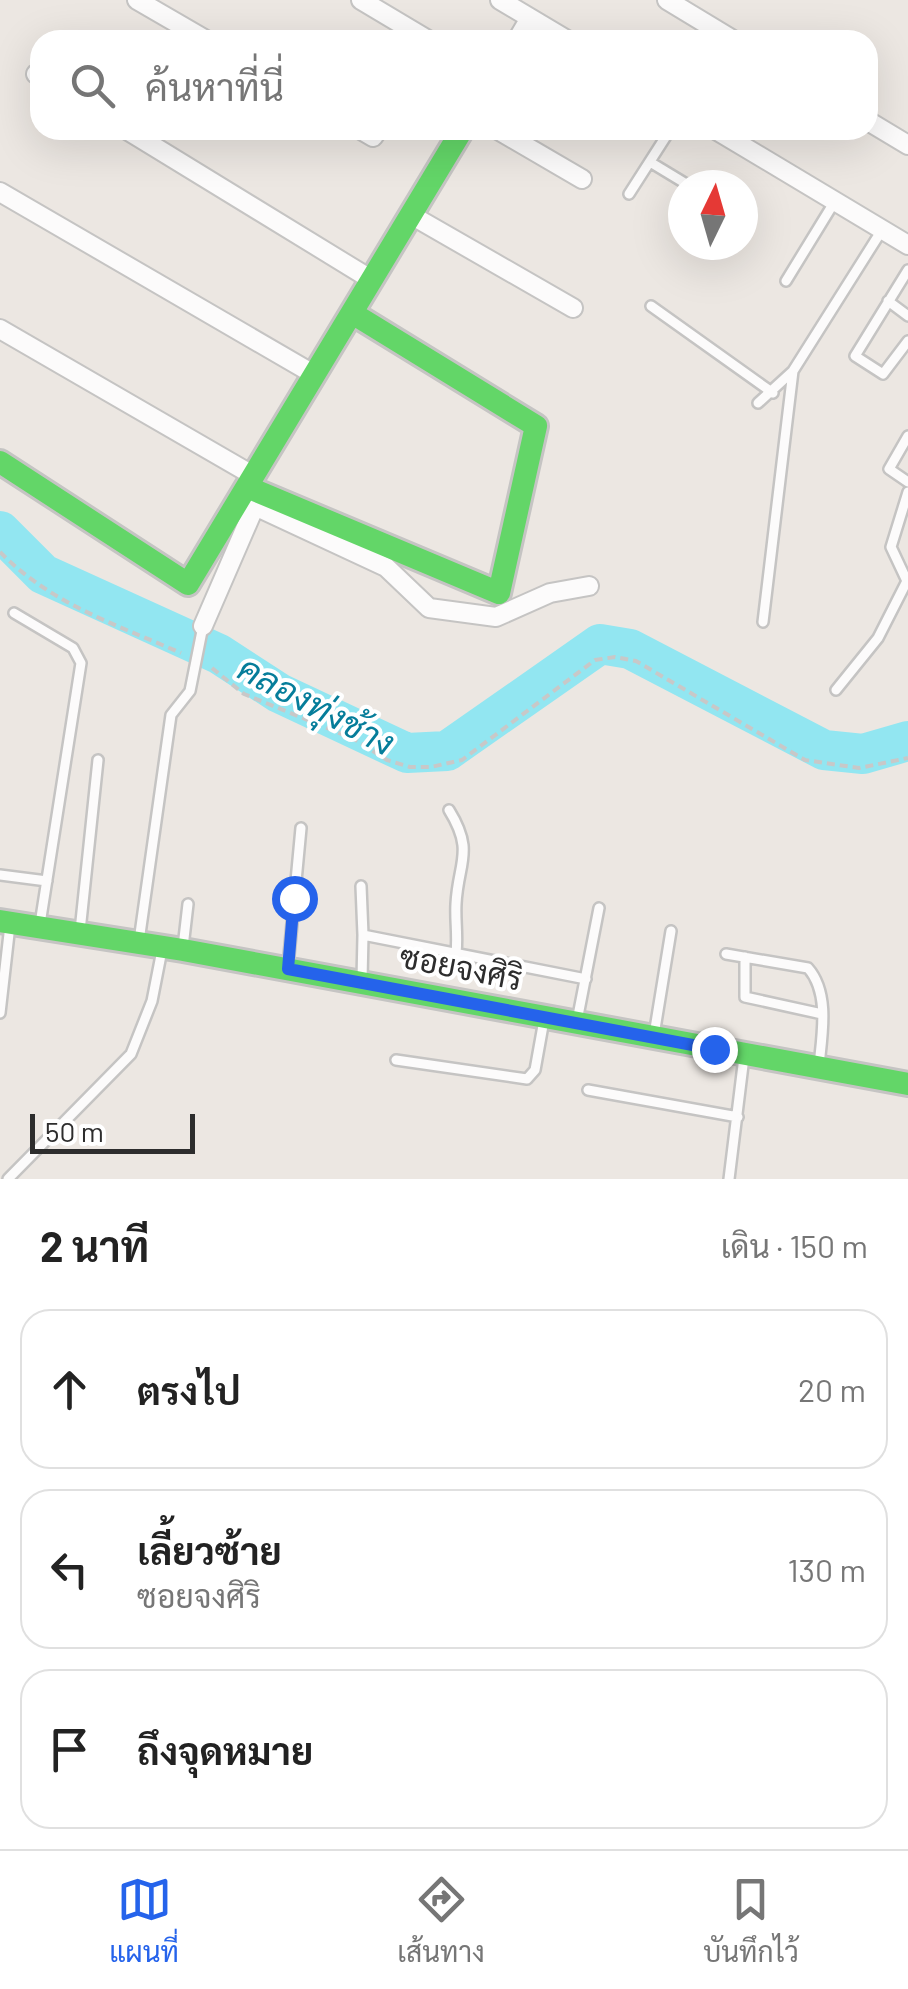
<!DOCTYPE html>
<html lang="th">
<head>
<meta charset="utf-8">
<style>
	body { margin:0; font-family:Barlow,Sarabun,sans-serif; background:#f6f6f6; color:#222 }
	.compass { position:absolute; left:668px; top:170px; width:90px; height:90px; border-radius:50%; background:#fff; box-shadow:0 10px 40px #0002; rotate:5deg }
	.scale { position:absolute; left:30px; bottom:25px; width:165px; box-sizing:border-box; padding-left:10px; border:5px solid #2d2d2d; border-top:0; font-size:28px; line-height:35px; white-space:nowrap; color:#2d2d2d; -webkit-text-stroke:8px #fff; paint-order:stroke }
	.stop { position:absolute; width:30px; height:30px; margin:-22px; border:8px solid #2563eb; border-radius:50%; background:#fff }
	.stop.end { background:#2563eb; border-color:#fff; box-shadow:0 2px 10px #0008 }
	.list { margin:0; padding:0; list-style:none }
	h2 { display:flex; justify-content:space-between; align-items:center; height:130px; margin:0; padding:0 40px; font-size:42px }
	h2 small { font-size:32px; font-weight:400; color:#767676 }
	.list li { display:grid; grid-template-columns:65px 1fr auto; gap:30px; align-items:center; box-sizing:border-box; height:160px; margin:0 20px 20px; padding:0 20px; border:2px solid #e0e0e0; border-radius:30px }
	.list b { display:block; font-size:38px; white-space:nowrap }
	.list p { margin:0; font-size:32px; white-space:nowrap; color:#767676 }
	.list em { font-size:32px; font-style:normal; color:#767676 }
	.icon { flex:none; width:55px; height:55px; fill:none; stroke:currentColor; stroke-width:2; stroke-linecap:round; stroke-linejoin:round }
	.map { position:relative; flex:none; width:908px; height:1179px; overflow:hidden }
	.search { position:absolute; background:#fff; box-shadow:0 10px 40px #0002; left:30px; right:30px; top:30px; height:110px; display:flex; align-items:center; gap:25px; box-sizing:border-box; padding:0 35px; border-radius:30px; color:#767676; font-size:38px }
	.sheet { height:670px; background:#fff }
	nav { display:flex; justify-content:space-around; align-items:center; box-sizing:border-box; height:140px; border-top:2px solid #e0e0e0; background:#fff; font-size:28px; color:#767676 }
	nav a { display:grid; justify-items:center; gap:5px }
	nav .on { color:#2563eb }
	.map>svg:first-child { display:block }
</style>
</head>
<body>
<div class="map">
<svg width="908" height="1179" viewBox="0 0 908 1179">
	<rect width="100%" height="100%" fill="#ece7e2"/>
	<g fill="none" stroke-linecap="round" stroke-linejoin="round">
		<path stroke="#92e6f1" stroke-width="40" d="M 0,531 L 43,574 L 219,654 L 279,693 L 407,753 L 447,751 L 600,644 L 630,649 L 824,750 L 863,754 L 908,741"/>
		<g stroke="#c5c4c3" stroke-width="14">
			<path id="lane" d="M 650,162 L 688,185
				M 629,194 L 670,130
				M 743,218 L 749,221
				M 908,270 L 855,356 L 883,374 L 908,341
				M 786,281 L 835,201
				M 888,301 L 908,316
				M 651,306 L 773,393
				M 758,403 L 793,371 L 882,230
				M 908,436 L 889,469 L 908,482
				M 14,613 L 73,648 L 81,663 L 40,924
				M 763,622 L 793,371
				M 836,690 L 878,638 L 907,581 L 891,547 L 908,492
				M 449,810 C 475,852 458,862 456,904 C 455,920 458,936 456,953
				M 0,875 L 47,881
				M 361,886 L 363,935
				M 80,931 L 98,760
				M 139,941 L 171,715 L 190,691 L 203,626
				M 183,947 L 188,904
				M 726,954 L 808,968 C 830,993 822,1035 819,1065
				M 745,957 L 745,997 L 822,1014
				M 288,966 L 301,828
				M 362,980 L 363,935 L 586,979
				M 0,1013 L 10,925
				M 577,1021 L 599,908
				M 654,1035 L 671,931
				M 396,1060 L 527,1079 L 535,1070 L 544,1020
				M 588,1090 L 738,1117
				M 8,1179 L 131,1054 L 152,1001 L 162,950
				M 729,1179 L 744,1057"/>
		</g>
		<g stroke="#c5c4c3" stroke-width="22">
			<path id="street" d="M 137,0 L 206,40
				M 361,0 L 428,40
				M 500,0 L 567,40
				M 667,0 L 733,40
				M 517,40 L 530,18
				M 36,74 L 40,76
				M 868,121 L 908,145
				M 127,130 L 372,280
				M 361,130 L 373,137 L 378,130
				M 498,130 L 582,179
				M 716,130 L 908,245
				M 0,192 L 315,375
				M 411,215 L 573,308
				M 0,329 L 254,476
				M 203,626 L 255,506 L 386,567 L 429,608 L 496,617 L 550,593 L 589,586"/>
		</g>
		<g stroke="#c5c4c3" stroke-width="28">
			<path id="fast" d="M 0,462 L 188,584 L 462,130
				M 247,487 L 499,593 L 536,426 L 352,313
				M 0,921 L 183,950 L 908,1084"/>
		</g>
		<path stroke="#c8c8c8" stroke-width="4" stroke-dasharray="8 5" stroke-linecap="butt" d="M 0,552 C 51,604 115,624 181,653
			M 212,668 L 244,694 L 354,739 L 387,760 L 410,767 L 431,767 L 462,760 L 595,660 L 615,657 L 636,661 L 805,760 L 859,768 L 908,758"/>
		<use href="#lane" stroke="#fcfbfb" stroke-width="9"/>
		<use href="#street" stroke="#fcfbfb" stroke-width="18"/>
		<use href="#fast" stroke="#63d668" stroke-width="22"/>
	</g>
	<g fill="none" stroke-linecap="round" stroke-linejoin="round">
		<path stroke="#2563eb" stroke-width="12" d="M 294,898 L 288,969 L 714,1049"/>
	</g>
	<g text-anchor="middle" stroke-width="8" stroke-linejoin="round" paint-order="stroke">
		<g font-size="32" fill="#2d2d2d" stroke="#fff">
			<text transform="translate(461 968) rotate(11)" y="11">ซอยจงศิริ</text>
		</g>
		<g font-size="35" font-style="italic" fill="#057d9a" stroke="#fff">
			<text transform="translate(316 706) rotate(28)" y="12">คลองทุ่งช้าง</text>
		</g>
	</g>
</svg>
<svg class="compass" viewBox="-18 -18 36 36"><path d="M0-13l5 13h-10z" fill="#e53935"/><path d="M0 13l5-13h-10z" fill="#767676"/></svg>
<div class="scale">50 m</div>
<div class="stop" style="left:294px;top:898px"></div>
<div class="stop end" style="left:714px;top:1049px"></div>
<div class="search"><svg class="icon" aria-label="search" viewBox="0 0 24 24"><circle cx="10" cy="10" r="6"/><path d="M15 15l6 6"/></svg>ค้นหาที่นี่</div>
</div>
<section class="sheet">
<h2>2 นาที<small>เดิน · 150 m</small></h2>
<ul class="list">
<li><svg class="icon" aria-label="ahead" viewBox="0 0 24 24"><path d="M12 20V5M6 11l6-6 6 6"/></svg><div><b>ตรงไป</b></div><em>20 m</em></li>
<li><svg class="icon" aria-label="left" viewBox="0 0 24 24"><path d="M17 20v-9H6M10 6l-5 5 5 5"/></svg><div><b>เลี้ยวซ้าย</b><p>ซอยจงศิริ</p></div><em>130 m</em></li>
<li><svg class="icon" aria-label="arrive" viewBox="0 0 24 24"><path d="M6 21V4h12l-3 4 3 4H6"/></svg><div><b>ถึงจุดหมาย</b></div></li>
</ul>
</section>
<nav>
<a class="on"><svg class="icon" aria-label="map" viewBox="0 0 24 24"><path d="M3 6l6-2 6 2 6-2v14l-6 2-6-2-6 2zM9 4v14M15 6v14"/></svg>แผนที่</a>
<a><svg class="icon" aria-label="directions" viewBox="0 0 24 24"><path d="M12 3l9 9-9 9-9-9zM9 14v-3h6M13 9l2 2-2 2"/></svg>เส้นทาง</a>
<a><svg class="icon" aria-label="saved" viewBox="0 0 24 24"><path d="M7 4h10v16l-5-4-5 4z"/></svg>บันทึกไว้</a>
</nav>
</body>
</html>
